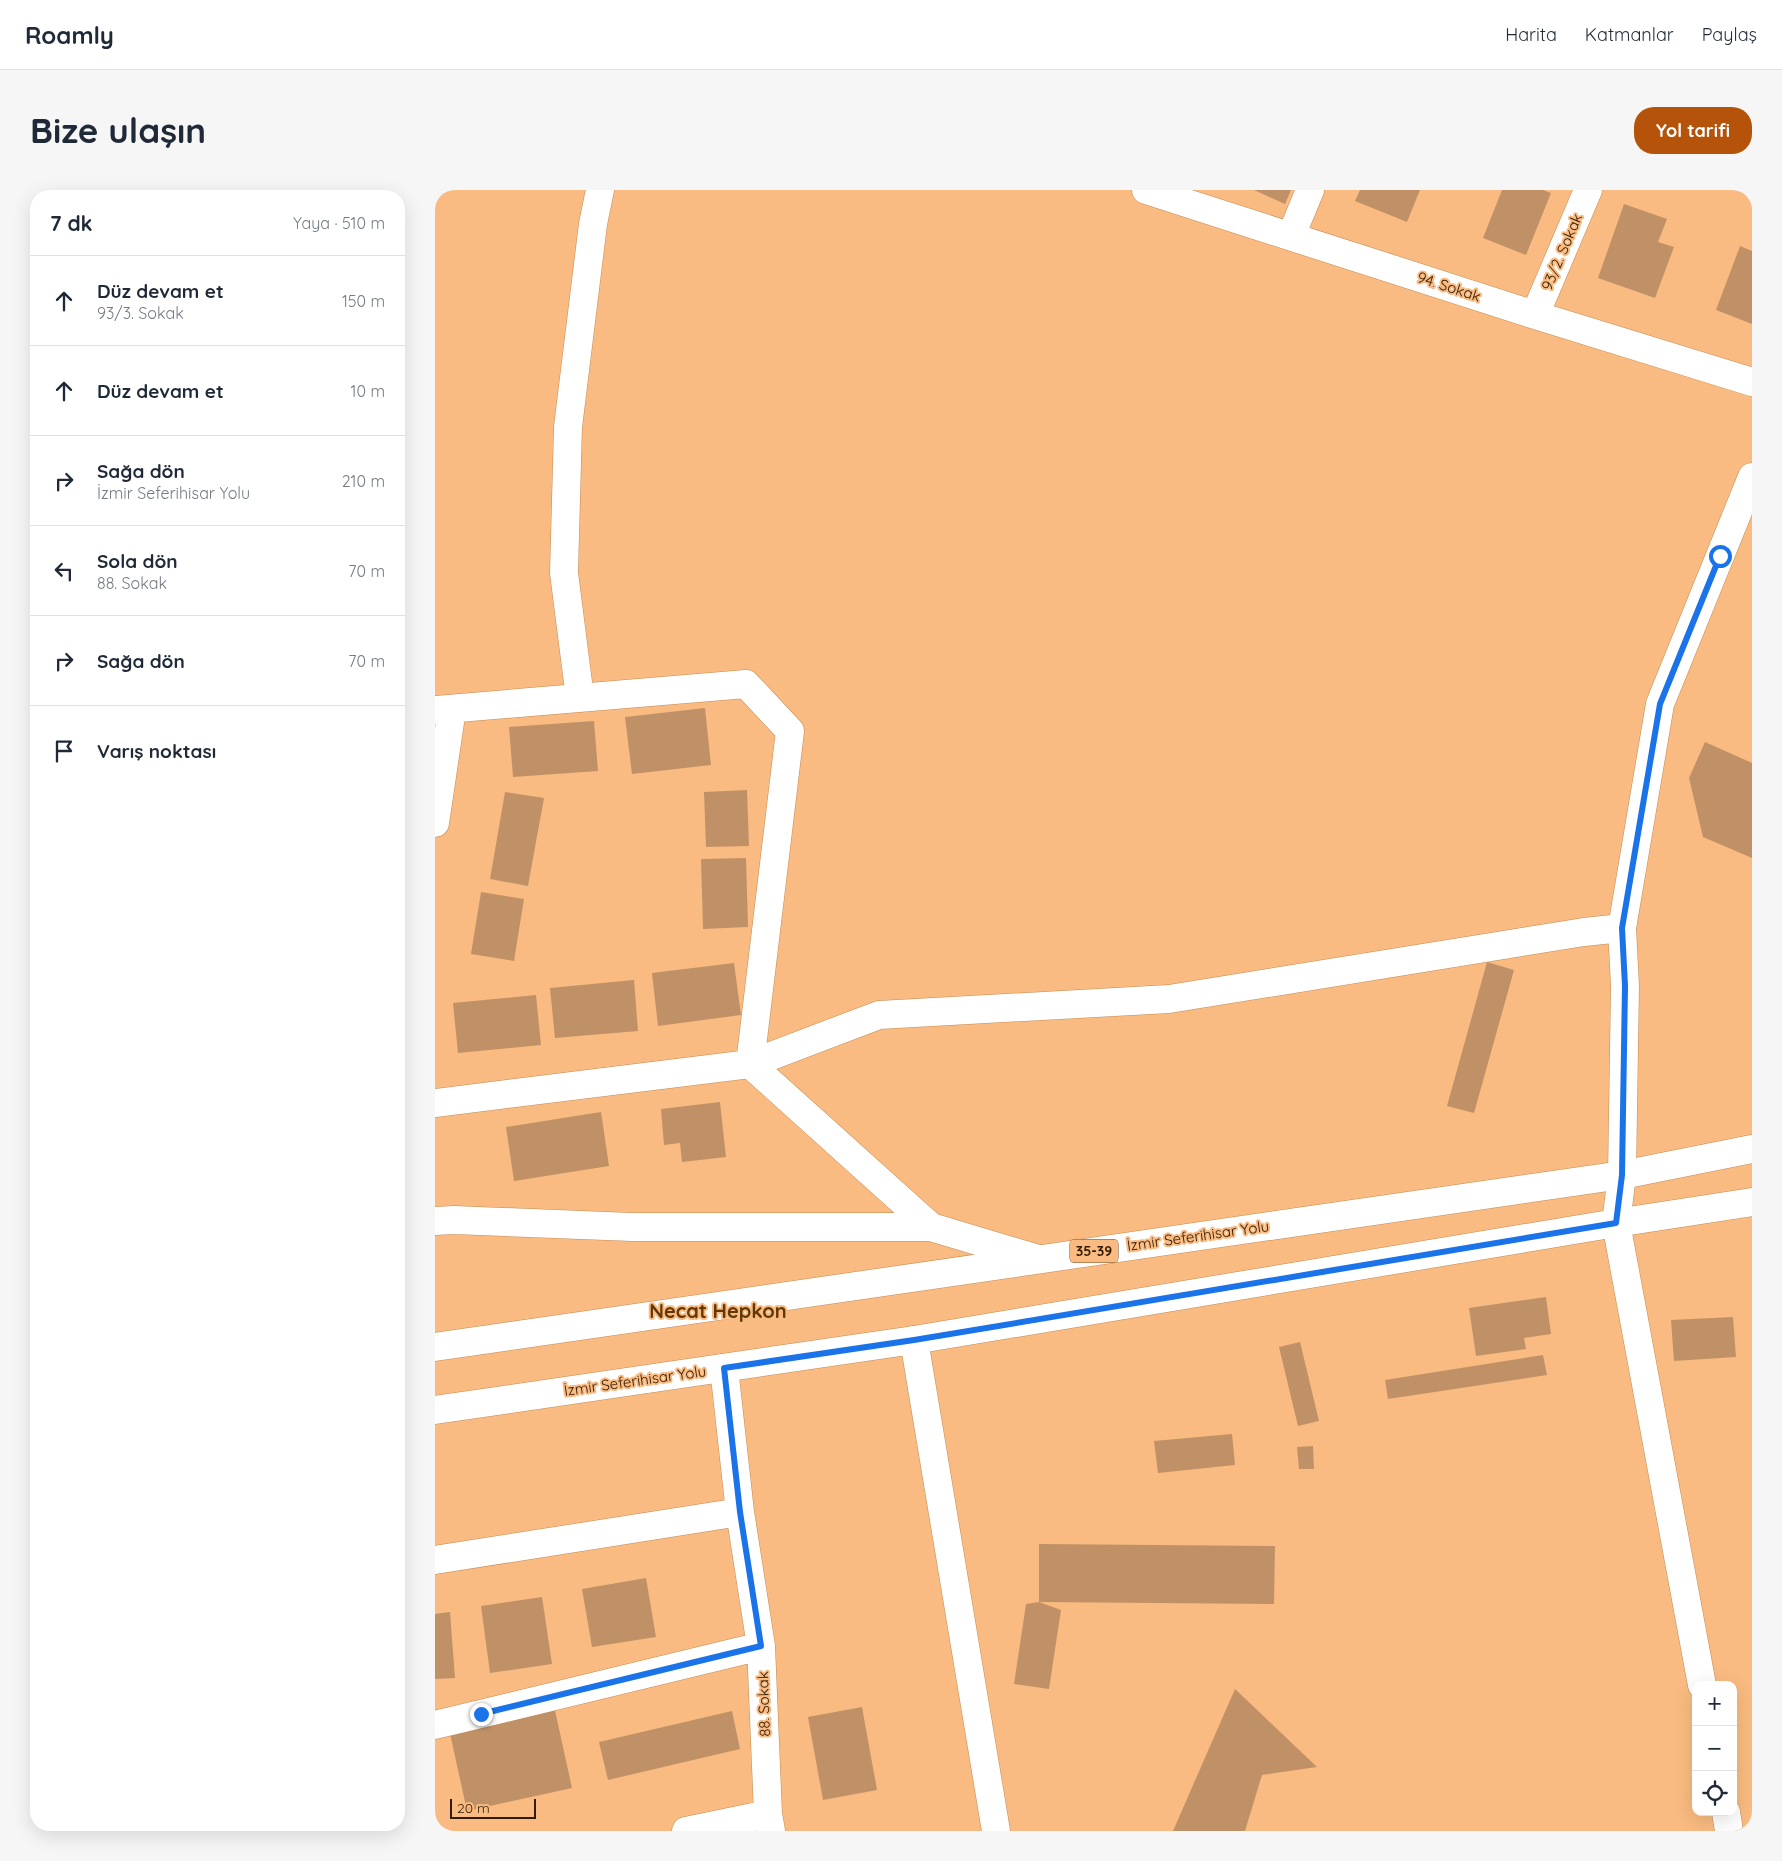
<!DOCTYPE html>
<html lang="tr">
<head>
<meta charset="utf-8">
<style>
	body { margin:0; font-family:Quicksand,sans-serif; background:#f6f6f7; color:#1f2937 }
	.controls { position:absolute; right:15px; bottom:15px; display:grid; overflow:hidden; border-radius:10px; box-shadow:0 5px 20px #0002 }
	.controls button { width:45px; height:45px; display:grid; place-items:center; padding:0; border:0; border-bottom:1px solid #e0e1e3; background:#fff; color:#1f2937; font:25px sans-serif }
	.scale { position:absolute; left:15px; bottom:12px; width:86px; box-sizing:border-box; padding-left:5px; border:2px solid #321b03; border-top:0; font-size:14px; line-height:18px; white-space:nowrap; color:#321b03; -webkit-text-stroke:4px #f9bb81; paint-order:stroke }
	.stop { position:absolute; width:15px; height:15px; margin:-11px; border:4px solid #1a73e8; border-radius:50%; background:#fff }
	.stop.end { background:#1a73e8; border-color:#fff; box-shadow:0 1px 5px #0008 }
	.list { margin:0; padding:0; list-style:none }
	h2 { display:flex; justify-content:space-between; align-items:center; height:65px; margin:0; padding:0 20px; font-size:21px }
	h2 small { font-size:16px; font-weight:400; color:#747a83 }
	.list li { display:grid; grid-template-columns:32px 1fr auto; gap:15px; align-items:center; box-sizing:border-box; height:90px; padding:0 20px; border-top:1px solid #e0e1e3 }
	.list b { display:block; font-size:19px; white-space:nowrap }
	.list p { margin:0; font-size:16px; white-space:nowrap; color:#747a83 }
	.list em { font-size:16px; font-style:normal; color:#747a83 }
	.icon { flex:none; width:28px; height:28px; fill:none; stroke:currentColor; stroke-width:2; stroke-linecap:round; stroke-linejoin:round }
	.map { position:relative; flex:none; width:1317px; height:1641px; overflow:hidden; border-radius:20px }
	header { display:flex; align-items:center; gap:30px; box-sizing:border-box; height:70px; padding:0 25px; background:#fff; border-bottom:1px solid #e0e1e3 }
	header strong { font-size:24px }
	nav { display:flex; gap:28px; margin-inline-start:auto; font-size:18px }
	.intro { display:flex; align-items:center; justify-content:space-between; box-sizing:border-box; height:120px; padding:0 30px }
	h1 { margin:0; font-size:35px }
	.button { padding:12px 22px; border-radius:20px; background:#b45309; color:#fff; font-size:18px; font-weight:700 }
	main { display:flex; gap:30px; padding:0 30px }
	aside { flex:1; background:#fff; border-radius:20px; box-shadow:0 5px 20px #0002 }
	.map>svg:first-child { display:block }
</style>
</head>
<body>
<header>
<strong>Roamly</strong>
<nav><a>Harita</a><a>Katmanlar</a><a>Paylaş</a></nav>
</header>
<div class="intro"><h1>Bize ulaşın</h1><a class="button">Yol tarifi</a></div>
<main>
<aside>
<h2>7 dk<small>Yaya · 510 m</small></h2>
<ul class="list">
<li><svg class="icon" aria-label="ahead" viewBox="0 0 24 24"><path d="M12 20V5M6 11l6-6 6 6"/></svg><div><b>Düz devam et</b><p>93/3. Sokak</p></div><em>150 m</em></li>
<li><svg class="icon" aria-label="ahead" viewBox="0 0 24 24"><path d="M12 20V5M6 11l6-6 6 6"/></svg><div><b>Düz devam et</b></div><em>10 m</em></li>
<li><svg class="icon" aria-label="right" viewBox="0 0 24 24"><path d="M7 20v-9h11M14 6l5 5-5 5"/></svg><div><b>Sağa dön</b><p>İzmir Seferihisar Yolu</p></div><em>210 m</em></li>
<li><svg class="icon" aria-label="left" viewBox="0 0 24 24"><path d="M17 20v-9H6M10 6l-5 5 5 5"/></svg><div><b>Sola dön</b><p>88. Sokak</p></div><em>70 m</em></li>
<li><svg class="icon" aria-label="right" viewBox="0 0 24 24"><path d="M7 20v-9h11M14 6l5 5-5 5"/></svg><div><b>Sağa dön</b></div><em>70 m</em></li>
<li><svg class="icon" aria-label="arrive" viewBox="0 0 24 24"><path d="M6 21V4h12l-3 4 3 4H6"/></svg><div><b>Varış noktası</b></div></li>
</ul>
</aside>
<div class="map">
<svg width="1317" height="1641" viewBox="0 0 1317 1641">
	<rect width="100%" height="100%" fill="#f9bb81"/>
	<path fill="#c09166" d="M 819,0 L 856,0 L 850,14 Z
		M 925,0 L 985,0 L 972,32 L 920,11 Z
		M 1067,0 L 1108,0 L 1116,3 L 1091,65 L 1048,48 Z
		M 1189,14 L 1232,29 L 1223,52 L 1239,57 L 1220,108 L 1163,88 Z
		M 1305,56 L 1317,61 L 1317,134 L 1281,120 Z
		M 270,518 L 276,575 L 197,584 L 190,527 Z
		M 159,531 L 163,581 L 78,587 L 74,537 Z
		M 1270,552 L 1317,573 L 1317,668 L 1268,647 L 1254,588 Z
		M 312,600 L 314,656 L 271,657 L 269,602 Z
		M 70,602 L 109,608 L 93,696 L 55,689 Z
		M 311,668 L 313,737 L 268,739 L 266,669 Z
		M 46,702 L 89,709 L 79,771 L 36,764 Z
		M 1052,772 L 1079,780 L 1039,923 L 1012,916 Z
		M 299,773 L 306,825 L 223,836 L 217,783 Z
		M 199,790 L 203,841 L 120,848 L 115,798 Z
		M 101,805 L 106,855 L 23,863 L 18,813 Z
		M 285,912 L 291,967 L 247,972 L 245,953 L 229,955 L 226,919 Z
		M 166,922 L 174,976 L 79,991 L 71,937 Z
		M 1111,1107 L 1116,1144 L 1089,1148 L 1091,1159 L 1041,1166 L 1034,1118 Z
		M 1298,1127 L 1301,1167 L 1239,1171 L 1236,1130 Z
		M 865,1152 L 884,1231 L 863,1236 L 844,1157 Z
		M 1108,1165 L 1112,1185 L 953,1209 L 950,1190 Z
		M 797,1244 L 800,1275 L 723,1283 L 719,1251 Z
		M 878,1256 L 879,1279 L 864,1279 L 862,1257 Z
		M 604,1354 L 840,1356 L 839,1414 L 604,1412 Z
		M 211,1388 L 221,1447 L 157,1457 L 147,1399 Z
		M 107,1407 L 117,1474 L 55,1483 L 46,1416 Z
		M 604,1412 L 626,1420 L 614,1499 L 579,1494 L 591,1414 Z
		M 15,1422 L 20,1488 L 0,1489 L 0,1424 Z
		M 800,1499 L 882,1577 L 827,1585 L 810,1641 L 738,1641 Z
		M 119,1516 L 137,1598 L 32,1621 L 14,1539 Z
		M 427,1517 L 442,1600 L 388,1610 L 373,1527 Z
		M 297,1521 L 305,1559 L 173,1590 L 164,1552 Z"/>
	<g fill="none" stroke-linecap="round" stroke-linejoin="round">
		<g stroke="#c58a51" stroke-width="29">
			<path id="minor" d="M 711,0 L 1100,125 L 1317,192
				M 856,46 L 875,0
				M 1100,125 L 1153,0
				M 145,508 L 129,383 L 133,237 L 158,34 L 165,0
				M 0,520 L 311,494 L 355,541 L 315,874
				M 0,633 L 17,519
				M 315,874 L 496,1037 L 603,1069
				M 0,913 L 315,874 L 444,825 L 734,809 L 1149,742 L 1187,738
				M 1187,985 L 1181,1033 L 1267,1495
				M 0,1031 L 19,1030 L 197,1037 L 496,1037
				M 479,1150 L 561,1641
				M 289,1178 L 305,1322 L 326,1456 L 333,1624 L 336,1641
				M 0,1370 L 305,1322
				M 0,1535 L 326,1456
				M 1291,1622 L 1294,1641
				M 251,1641 L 333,1624"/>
		</g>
		<g stroke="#c58a51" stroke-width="29">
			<path id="tertiary" d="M 1187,985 L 1190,796 L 1187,738 L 1225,514 L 1317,287"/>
		</g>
		<g stroke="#c58a51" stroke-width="29">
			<path id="primary" d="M 0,1157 L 1187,985 L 1317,959
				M 0,1220 L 479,1150 L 1181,1033 L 1317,1012"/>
		</g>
		<use href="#minor" stroke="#fff" stroke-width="28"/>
		<use href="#tertiary" stroke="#fff" stroke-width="28"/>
		<use href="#primary" stroke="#fff" stroke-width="28"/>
	</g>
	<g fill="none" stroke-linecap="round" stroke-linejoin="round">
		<path stroke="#1a73e8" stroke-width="6" d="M 46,1524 L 326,1456 L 305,1322 L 289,1178 L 479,1150 L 1181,1033 L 1187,985 L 1190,796 L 1187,738 L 1225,514 L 1285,366"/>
	</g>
	<g text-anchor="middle" stroke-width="4" stroke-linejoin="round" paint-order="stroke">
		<rect fill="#f9bb81" stroke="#6e4b29" stroke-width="1" x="635" y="1049.5" width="48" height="23" rx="4"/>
		<g font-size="14" font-weight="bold" fill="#321b03">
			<text x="659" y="1066">35-39</text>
		</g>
		<g font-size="15" fill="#321b03" stroke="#f9bb81">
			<text transform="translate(1127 62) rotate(-67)" y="5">93/2. Sokak</text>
			<text transform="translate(1014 97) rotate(18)" y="5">94. Sokak</text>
			<text transform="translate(763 1046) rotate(-8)" y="5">İzmir Seferihisar Yolu</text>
			<text transform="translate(200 1191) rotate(-8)" y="5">İzmir Seferihisar Yolu</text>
			<text transform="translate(329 1514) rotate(-92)" y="5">88. Sokak</text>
		</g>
		<g font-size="20" font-weight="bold" fill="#613806" stroke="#f9bb81">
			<text x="283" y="1128">Necat Hepkon</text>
		</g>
	</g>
</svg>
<div class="controls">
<button>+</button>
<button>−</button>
<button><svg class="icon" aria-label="locate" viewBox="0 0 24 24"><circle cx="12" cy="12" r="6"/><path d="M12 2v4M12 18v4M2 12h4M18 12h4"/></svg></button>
</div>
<div class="scale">20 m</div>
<div class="stop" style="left:1285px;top:366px"></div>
<div class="stop end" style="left:46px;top:1524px"></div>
</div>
</main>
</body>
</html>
